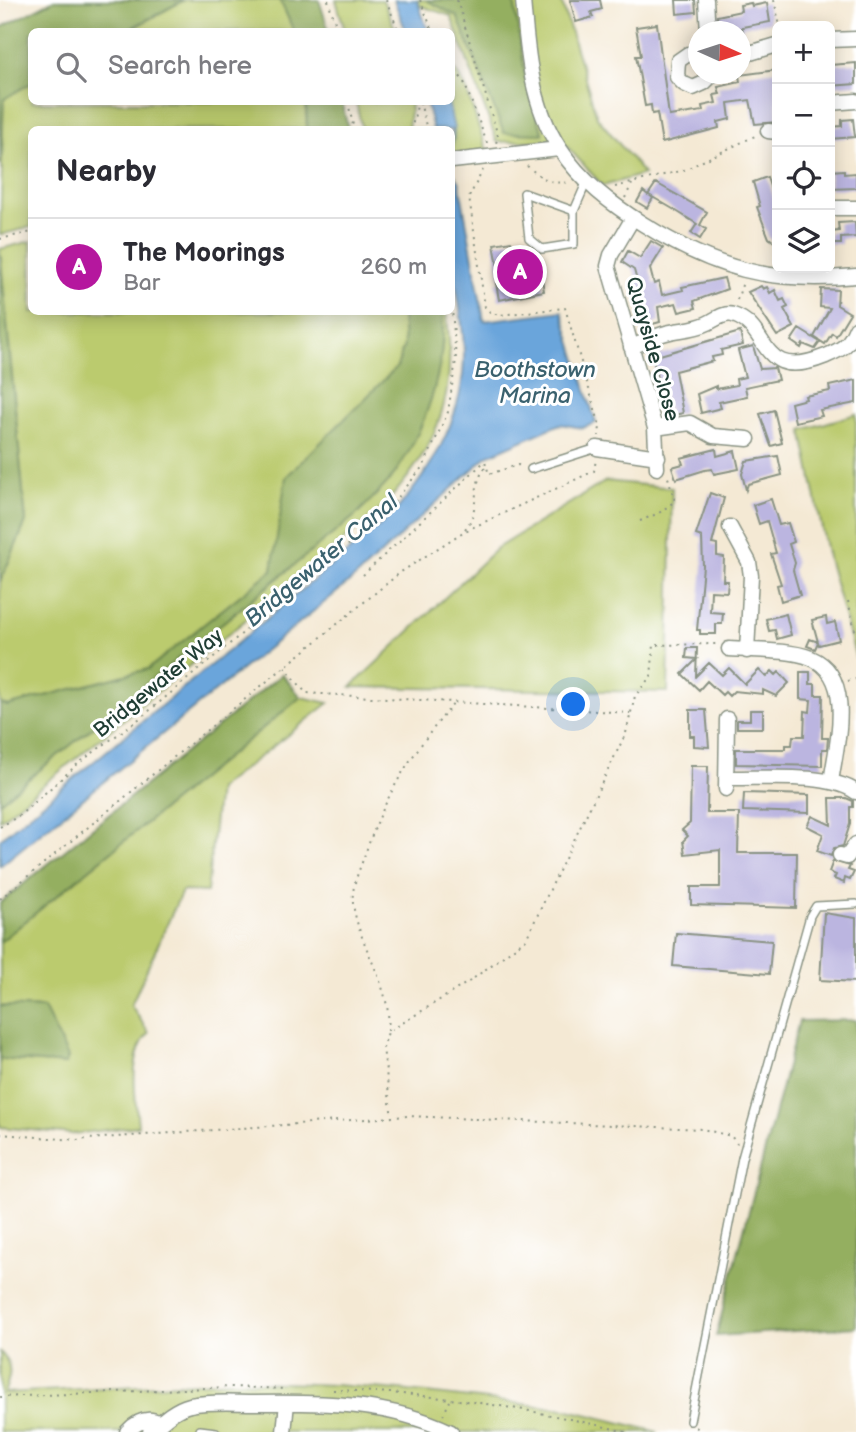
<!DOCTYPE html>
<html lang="en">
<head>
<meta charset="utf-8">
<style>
	body { margin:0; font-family:"Balsamiq Sans",sans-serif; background:#f7f7f7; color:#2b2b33 }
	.controls { position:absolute; right:21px; top:21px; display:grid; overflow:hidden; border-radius:10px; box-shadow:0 4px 18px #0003 }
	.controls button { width:63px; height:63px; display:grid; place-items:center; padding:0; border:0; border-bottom:2px solid #e1e1e2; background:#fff; color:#2b2b33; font:35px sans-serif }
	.compass { position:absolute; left:688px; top:21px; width:63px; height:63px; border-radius:50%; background:#fff; box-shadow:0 4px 18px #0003; rotate:93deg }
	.you { position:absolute; left:574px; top:705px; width:24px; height:24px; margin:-18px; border:5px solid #fff; border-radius:50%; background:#1a73e8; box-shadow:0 0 0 10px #1a73e833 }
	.badge { display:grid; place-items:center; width:46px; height:46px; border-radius:50%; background:#b5179e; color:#fff; font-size:23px; font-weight:700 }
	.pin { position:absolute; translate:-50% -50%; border:4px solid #fff; box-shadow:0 2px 7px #0006 }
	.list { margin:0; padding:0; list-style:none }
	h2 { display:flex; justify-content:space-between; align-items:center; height:91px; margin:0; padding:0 28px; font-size:30px }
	h2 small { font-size:23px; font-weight:400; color:#7c7c81 }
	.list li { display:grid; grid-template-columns:46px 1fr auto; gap:21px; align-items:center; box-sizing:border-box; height:98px; padding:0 28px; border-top:2px solid #e1e1e2 }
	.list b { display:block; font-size:26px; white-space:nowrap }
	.list p { margin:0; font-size:23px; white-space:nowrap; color:#7c7c81 }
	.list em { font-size:23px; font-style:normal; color:#7c7c81 }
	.icon { flex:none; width:38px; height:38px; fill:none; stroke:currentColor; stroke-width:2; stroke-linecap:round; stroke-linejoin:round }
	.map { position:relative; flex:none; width:856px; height:1432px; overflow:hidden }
	.search { position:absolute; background:#fff; box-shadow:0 4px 18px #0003; left:28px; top:28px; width:427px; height:77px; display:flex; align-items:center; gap:18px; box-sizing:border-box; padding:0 24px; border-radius:10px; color:#7c7c81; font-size:26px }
	.panel { position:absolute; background:#fff; box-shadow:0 4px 18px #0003; left:28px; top:126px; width:427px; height:189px; border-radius:10px }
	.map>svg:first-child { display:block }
</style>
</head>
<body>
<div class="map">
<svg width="856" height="1432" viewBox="0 0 856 1432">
	<rect width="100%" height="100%" fill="#fff"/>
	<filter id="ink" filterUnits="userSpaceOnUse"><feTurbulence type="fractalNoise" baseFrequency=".0143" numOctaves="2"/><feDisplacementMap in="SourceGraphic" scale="14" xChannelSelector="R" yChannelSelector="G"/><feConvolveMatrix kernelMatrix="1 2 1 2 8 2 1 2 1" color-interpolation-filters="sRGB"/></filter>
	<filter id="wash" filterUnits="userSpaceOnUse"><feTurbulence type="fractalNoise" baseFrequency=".00686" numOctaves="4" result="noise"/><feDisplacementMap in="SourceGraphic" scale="28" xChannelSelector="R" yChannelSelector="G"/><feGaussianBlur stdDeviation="1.57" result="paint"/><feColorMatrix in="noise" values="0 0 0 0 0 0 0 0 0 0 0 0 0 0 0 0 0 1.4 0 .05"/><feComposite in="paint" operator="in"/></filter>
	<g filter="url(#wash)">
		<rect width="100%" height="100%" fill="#f4e9d4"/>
		<path fill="#bbcb6e" stroke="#6d8451" stroke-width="2" d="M 184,0 L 280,0 L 294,31 L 126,32 Z
			M 336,0 L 383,0 L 396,31 L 345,31 Z
			M 417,0 L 561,0 L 597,117 L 644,174 L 603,186 L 561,140 L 497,142 L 451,16 L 418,5 Z
			M 452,66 L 465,86 L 487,151 L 452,156 L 454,136 L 448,102 L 452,102 Z
			M 31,83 L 32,102 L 306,102 L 307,129 L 32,130 L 31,227 L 0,235 L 4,98 Z
			M 356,102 L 411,102 L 408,129 L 362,129 Z
			M 31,241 L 32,312 L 402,312 L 404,345 L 397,367 L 287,477 L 272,570 L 148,669 L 7,706 L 0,703 L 0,582 L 26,521 L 0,249 Z
			M 442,312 L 446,312 C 459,398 437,450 377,513 L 0,820 L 0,802 L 355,516 C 369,501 387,486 398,469 C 427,425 447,364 442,312 Z
			M 856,414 L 856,658 L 828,558 L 802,430 Z
			M 606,481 L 672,488 L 668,692 L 351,687 L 497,548 Z
			M 301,697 L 329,703 L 218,789 L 207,892 L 182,891 L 131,1005 L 149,1033 C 127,1056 136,1097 138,1126 L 73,1134 L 0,1127 L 0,1059 L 66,1064 L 44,1008 L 0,1006 L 0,942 Z
			M 0,1352 C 14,1365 10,1377 4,1393 L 235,1381 L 335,1385 L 400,1390 L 565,1409 L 658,1432 L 0,1432 Z"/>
		<path fill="#94af61" stroke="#5a764a" stroke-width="2" d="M 54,0 L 184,0 L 126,31 L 32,32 L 31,83 L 4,99 L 0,165 L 0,28 Z
			M 280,0 L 319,0 L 329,31 L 294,31 Z
			M 426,0 L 514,0 L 526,81 L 543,134 L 504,133 L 457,16 Z
			M 306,102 L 342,102 L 348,129 L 307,129 Z
			M 0,254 L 26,522 L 0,582 Z
			M 402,312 L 442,312 C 447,364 427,425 398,469 C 387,486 369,501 355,516 L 0,802 L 0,703 L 7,706 L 148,669 L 272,570 L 286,477 L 397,367 L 404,345 Z
			M 282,674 L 301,697 L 0,942 L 0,903 Z
			M 0,1006 L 44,1008 L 68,1057 L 66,1064 L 0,1059 Z
			M 856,1020 L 856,1327 L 716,1336 L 799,1021 Z"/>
		<path fill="#6ba5db" stroke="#457188" stroke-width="2" d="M 394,0 L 417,0 L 428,31 L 406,31 Z
			M 426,102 L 448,102 L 454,129 L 452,143 L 452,130 L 433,129 Z
			M 452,172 L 459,181 L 484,321 L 562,311 L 596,423 L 582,428 L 560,424 L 487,456 L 358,575 L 0,866 L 0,839 L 390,517 C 431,472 464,418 464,355 C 464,320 455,287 452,253 C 449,227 451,199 452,172 Z"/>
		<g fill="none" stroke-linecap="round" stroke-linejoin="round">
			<path stroke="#6ba5db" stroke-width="3.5" d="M 271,1432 L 272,1422"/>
		</g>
		<g id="blocks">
			<path fill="#bbb5e0" d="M 570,0 L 600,0 L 602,9 L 591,12 L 593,17 L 576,22 Z
				M 676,0 L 695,0 L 696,12 L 677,14 Z
				M 751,3 L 752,6 L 767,3 L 770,22 L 742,27 L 743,32 L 718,32 L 717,16 L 741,11 L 740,5 Z
				M 657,24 L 669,116 L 703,111 L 702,106 L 716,103 L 714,95 L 720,94 L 718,87 L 740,82 L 739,75 L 777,70 L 777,122 L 755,124 L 750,100 L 728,103 L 730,119 L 718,122 L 719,128 L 662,143 L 657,113 L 652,114 L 651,105 L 645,106 L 636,56 L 641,56 L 636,27 Z
				M 856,63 L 856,84 L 830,86 L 830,65 Z
				M 853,119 L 855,137 L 830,139 L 830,127 L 842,126 L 842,120 Z
				M 844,170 L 844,174 L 856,173 L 856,188 L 830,189 L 830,171 Z
				M 767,177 L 777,208 L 777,244 L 769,238 L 757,207 L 760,206 L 753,182 Z
				M 656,183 L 707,212 L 700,225 L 706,229 L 700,239 L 691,233 L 697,224 L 673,209 L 649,195 L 653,198 L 647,208 L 637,202 L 643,191 L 648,195 Z
				M 855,222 L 856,237 L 841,238 L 841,244 L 830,244 L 830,232 L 839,231 L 838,223 Z
				M 511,241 L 515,246 L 523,244 L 534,262 L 539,261 L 544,291 L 499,300 L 496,283 L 501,282 L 494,244 Z
				M 651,241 L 663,248 L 650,269 L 654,284 L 659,282 L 662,295 L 683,290 L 682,287 L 724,278 L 727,289 L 694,301 L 696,308 L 679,312 L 676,303 L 658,307 L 660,322 L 649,325 L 634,270 L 622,262 L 628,251 L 640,258 Z
				M 761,286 L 763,289 L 767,287 L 770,293 L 775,290 L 780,301 L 784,299 L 788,307 L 784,309 L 794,327 L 777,336 L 748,292 Z
				M 821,289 L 838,290 L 837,305 L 850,313 L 836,336 L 832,333 L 825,344 L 814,337 L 830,308 L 820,307 Z
				M 799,329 L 820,342 L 815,349 L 803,344 L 801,348 L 791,341 Z
				M 740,332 L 743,345 L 721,350 L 722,355 L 712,357 L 713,361 L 675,371 L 683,413 L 670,416 L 662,388 L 659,389 L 653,357 Z
				M 753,346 L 760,369 L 775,368 L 778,380 L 745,387 L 747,396 L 719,402 L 721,408 L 701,413 L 697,394 L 716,386 L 716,389 L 737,385 L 736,379 L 745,377 L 738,350 Z
				M 856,380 L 856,403 L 820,410 L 822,416 L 795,422 L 791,403 L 806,399 L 805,396 L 830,391 L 829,386 Z
				M 774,410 L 782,443 L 771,446 L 760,414 Z
				M 716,449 L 717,456 L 735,451 L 739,469 L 714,474 L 712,469 L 705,470 L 676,479 L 672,467 L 683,464 L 681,458 Z
				M 778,456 L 782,475 L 748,484 L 746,490 L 742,474 L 746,461 Z
				M 710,493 L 724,498 L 712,544 L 717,545 L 717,556 L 724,557 L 723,581 L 728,581 L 727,592 L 711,591 L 710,612 L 723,613 L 722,624 L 716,624 L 716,634 L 700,634 L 700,630 L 697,630 L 703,566 L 702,537 L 696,535 Z
				M 771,499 L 779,525 L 788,523 L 794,542 L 789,544 L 795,563 L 793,570 L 800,595 L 781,601 L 777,585 L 781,584 L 771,554 L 776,553 L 767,521 L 759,524 L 753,505 Z
				M 786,614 L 791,635 L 777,639 L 775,630 L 769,631 L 766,619 Z
				M 826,617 L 827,624 L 835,622 L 839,640 L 819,645 L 818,642 L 815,649 L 807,646 L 810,639 L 818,642 L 812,620 Z
				M 687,648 L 697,648 L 696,676 L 709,663 L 722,675 L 729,668 L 745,684 L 759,670 L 766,677 L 772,671 L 776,675 L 779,672 L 789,683 L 776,696 L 763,690 L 763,694 L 734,691 L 729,696 L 725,692 L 722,695 L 707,681 L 699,690 L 682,674 L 697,659 L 686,658 Z
				M 800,672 L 810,672 L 810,684 L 815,684 L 815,695 L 823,695 L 822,738 L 828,738 L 827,749 L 822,749 L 822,766 L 736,764 L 736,749 L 786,749 L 786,745 L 792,745 L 793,736 L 804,736 L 805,711 L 810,712 L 811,700 L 800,699 Z
				M 690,710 L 706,710 L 709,747 L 694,746 L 694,736 L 690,736 Z
				M 750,710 L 763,710 L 763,728 L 737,728 L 737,720 L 750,720 Z
				M 691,766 L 708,766 L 707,813 L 739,813 L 738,853 L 797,853 L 796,908 L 691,905 L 691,887 L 720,887 L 720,850 L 685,854 L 683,841 L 688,836 L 682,830 L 690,823 Z
				M 744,793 L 809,795 L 809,813 L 743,811 Z
				M 830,798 L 846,798 L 853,801 L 853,807 L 850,807 L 850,824 L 843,846 L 834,848 L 831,856 L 817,851 L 823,834 L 807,826 L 812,816 L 831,825 Z
				M 833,861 L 850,866 L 848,870 L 854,872 L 850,880 L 845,878 L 844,883 L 834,879 L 836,875 L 829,872 Z
				M 824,913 L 856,918 L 856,982 L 820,980 Z
				M 676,933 L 772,941 L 769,974 L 673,966 Z"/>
		</g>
	</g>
	<g filter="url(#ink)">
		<use href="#blocks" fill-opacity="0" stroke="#8a9384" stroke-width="2"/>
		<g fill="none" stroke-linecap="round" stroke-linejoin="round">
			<g stroke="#8a9384" stroke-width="10">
				<path id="lane" d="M 574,211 L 524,193 L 529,238 L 542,249 L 574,244 L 574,211 L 587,181
					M 531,469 L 597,448
					M 690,1421 L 742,1158 L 810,916 L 816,906 L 856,904
					M 200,1430 L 216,1432"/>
			</g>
			<g stroke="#8a9384" stroke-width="17">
				<path id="street" d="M 523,0 C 527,51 531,105 560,149 C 581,181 611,204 643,224 C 715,269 770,284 856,276
					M 706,0 L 708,32
					M 830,40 L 856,39
					M 698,54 L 688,54 L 678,61 L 677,77 L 684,84 L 693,88 L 704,83 L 713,74
					M 740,56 L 777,45
					M 830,103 L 856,101
					M 768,131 L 777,132
					M 452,161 L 559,149
					M 830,208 L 856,208
					M 633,218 L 611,255 L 608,266 L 655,428 L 657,468
					M 631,347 C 643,343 654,336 666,333 C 680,329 694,330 708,323 C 715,320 724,312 733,315 C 772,327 757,384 826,356 C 842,349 849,346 856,328
					M 655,428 L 690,423 L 713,436 L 748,439
					M 597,448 L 658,457
					M 730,527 L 749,562 L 751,576 L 747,651
					M 729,649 C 754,651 788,649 811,658 C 856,677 836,745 831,782
					M 726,778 C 760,779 828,772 856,792
					M 726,789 L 727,719
					M 840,855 L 847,857 L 856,844
					M 127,1432 C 136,1422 147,1416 160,1423
					M 150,1432 C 162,1421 174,1409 190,1405 C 211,1401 234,1403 255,1403 C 322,1402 389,1402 451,1432
					M 284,1432 L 287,1403"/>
			</g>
			<path stroke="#8a9384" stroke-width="2" stroke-dasharray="2 5" stroke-linecap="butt" d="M 328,0 L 338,32
				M 386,0 L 399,32
				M 420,0 L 433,32
				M 457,0 L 498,136 L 496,143
				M 774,0 L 780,26
				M 452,65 L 464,82 L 487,143
				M 348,102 L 354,130
				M 420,102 L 427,130
				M 411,130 L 418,102
				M 527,166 C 540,177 551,185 569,182
				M 483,170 L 469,197 L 485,307 L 491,313 L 500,315 L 565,308 L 600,426 L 599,436
				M 615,187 L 684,170 L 757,135
				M 625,198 L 632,184
				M 0,239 L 32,232
				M 737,300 L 743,282
				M 640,521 L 659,513 L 675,501 L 667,474
				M 465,529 C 481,511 470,485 486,467
				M 363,575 L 485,461 L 489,474 L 518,465 L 523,467
				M 848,601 L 856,634
				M 285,667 L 306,693 L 630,713
				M 848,681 L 856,679
				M 0,827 L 20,815 L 79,763 L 143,716 L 383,516 L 424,465 L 448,412 L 456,360 L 452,309
				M 0,899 L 401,572 L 463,532 L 594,471 L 596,459
				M 388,1031 C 393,987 358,946 353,903 C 351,888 359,871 364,857 C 387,791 410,755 455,702
				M 392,1118 L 383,1048 L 388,1032 L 470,981 L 526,939 L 626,733 L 635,696 L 651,676 L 654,645 L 716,644
				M 0,1134 L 75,1140 L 408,1116 L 702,1129 L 731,1136 L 737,1144
				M 333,1390 C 432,1393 531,1408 626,1432
				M 0,1397 L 230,1387 L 286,1389
				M 443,1415 L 450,1401
				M 696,1427 L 701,1432"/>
			<use href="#lane" stroke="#fff" stroke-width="7"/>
			<use href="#street" stroke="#fff" stroke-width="14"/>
		</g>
	</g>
	<g text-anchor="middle" stroke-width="6" stroke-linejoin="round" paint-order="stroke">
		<g font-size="21" fill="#1f3d34" stroke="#fff">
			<text transform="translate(653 349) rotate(74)" y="7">Quayside Close</text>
			<text transform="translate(158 683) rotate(-39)" y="7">Bridgewater Way</text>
		</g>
		<g font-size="23" font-style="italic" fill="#3a616e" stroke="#fff">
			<text x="535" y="377">Boothstown<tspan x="535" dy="26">Marina</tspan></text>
			<text transform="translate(321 560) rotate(-40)" y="8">Bridgewater Canal</text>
		</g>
	</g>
</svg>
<div class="controls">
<button>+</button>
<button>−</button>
<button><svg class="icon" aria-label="locate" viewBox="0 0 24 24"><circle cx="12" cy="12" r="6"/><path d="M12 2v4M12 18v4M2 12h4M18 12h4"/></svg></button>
<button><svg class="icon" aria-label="layers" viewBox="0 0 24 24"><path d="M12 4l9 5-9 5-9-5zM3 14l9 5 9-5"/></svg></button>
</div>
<svg class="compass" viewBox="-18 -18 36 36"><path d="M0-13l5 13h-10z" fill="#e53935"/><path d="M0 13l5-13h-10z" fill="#7c7c81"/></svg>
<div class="you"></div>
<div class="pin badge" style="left:520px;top:272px">A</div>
<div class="search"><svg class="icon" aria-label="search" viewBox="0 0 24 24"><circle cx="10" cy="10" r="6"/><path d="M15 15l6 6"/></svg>Search here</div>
<section class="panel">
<h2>Nearby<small></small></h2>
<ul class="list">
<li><span class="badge">A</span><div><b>The Moorings</b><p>Bar</p></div><em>260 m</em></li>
</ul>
</section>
</div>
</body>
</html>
